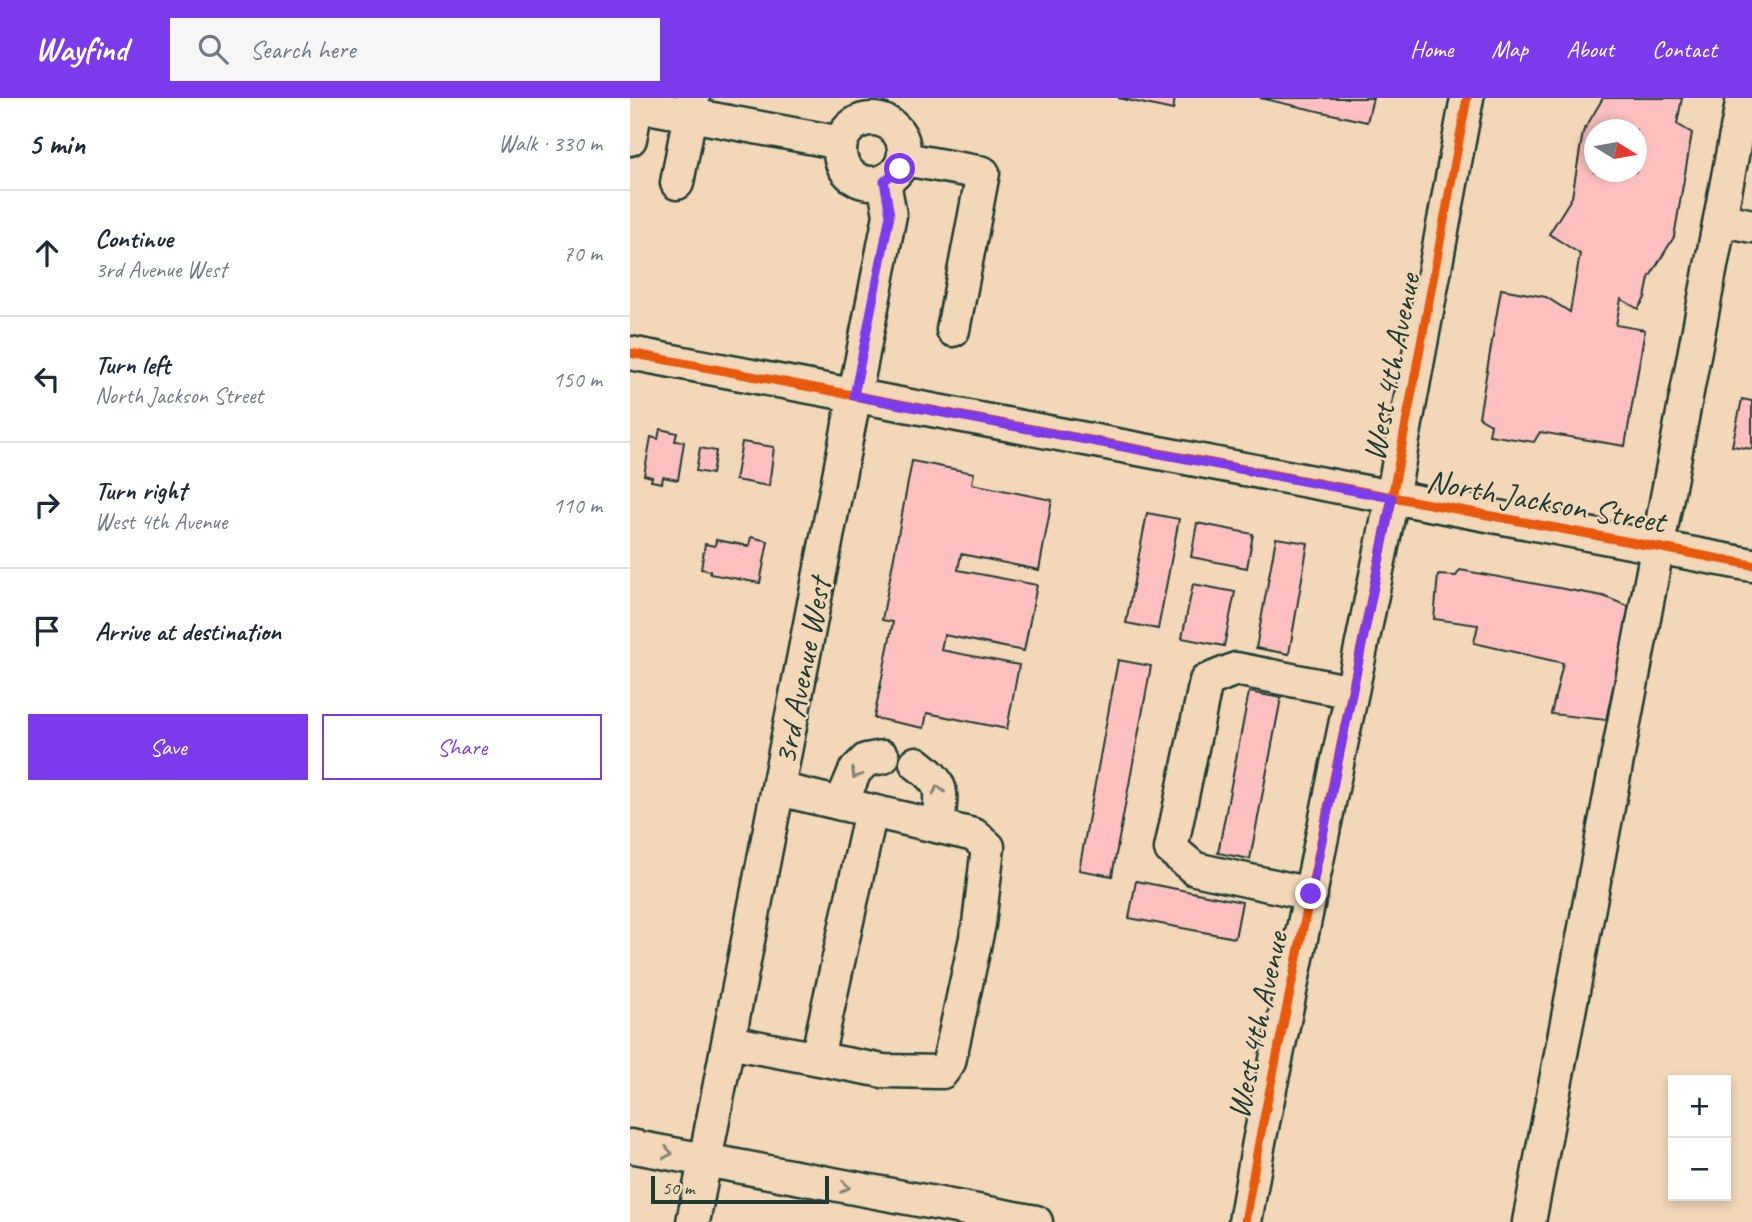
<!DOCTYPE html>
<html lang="en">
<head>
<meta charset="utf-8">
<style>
	body { margin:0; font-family:Caveat,sans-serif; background:#f6f6f7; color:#1f2937 }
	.controls { position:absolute; right:21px; bottom:21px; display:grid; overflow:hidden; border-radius:0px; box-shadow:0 4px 10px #0003 }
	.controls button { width:63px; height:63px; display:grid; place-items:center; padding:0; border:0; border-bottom:2px solid #e0e1e3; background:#fff; color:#1f2937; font:35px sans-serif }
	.compass { position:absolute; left:954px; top:21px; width:63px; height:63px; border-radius:50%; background:#fff; box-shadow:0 4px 10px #0003; rotate:101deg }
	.scale { position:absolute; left:21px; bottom:18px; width:178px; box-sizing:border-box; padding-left:7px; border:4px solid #1f3d34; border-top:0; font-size:19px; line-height:24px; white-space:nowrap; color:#1f3d34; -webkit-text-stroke:5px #f2d7b9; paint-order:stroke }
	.stop { position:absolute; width:21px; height:21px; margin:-16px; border:5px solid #7c3aed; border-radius:50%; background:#fff }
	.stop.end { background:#7c3aed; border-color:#fff; box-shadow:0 2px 7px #0008 }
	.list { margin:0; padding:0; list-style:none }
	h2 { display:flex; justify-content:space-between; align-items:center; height:91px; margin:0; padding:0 28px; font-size:30px }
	h2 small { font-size:23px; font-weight:400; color:#747a83 }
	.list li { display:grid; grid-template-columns:46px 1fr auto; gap:21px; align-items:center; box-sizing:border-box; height:126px; padding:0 28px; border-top:2px solid #e0e1e3 }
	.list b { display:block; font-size:26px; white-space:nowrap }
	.list p { margin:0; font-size:23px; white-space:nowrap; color:#747a83 }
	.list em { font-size:23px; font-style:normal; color:#747a83 }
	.actions { display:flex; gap:14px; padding:21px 28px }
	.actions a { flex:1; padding:16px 0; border:2px solid #7c3aed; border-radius:0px; text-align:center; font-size:24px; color:#7c3aed }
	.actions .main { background:#7c3aed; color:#fff }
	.icon { flex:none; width:38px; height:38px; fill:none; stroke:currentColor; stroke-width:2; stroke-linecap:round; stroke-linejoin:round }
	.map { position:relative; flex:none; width:1122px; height:1124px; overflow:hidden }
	header { display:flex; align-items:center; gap:42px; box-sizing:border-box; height:98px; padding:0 35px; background:#7c3aed; color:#fff }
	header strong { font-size:33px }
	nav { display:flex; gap:38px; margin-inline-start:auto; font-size:24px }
	.search { width:490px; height:63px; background:#f6f6f7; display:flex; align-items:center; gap:18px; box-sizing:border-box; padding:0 24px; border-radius:0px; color:#747a83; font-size:26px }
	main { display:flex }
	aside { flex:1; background:#fff }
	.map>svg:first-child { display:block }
</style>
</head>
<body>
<header>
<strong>Wayfind</strong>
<div class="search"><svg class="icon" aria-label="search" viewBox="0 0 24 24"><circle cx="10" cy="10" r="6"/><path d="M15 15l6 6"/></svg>Search here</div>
<nav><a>Home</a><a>Map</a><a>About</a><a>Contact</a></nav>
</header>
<main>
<aside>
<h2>5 min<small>Walk · 330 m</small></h2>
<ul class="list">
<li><svg class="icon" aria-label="ahead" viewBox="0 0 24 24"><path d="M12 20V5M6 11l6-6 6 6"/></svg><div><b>Continue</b><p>3rd Avenue West</p></div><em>70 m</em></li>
<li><svg class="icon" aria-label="left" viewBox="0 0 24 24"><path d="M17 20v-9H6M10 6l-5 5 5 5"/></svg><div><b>Turn left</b><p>North Jackson Street</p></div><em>150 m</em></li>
<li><svg class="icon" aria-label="right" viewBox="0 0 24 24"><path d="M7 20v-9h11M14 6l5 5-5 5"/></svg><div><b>Turn right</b><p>West 4th Avenue</p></div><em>110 m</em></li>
<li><svg class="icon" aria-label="arrive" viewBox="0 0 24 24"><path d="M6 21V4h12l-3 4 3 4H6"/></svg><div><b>Arrive at destination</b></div></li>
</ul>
<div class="actions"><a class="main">Save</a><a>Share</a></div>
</aside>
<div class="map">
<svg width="1122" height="1124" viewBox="0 0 1122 1124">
	<rect width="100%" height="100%" fill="#f2d7b9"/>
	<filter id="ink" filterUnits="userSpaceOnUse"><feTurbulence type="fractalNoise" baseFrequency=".0143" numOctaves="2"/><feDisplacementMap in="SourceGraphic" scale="14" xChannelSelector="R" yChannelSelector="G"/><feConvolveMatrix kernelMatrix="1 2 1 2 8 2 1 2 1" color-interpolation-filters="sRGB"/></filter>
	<g filter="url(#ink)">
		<path fill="#fdc0be" stroke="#1f3d34" stroke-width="2" fill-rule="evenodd" d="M 488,0 L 545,0 L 543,12 Z
			M 630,0 L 743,0 L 737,24 Z
			M 973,0 L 1052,0 L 1047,26 L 1062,35 L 1044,139 L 1019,180 L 1015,200 L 1008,211 L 991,201 L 986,227 L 1015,232 L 995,348 L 910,334 L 904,344 L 859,337 L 861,326 L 849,319 L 871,191 L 916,199 L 940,214 L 950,156 L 919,136 L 942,99 L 953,34 ZM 964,32 L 1006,32 L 1006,74 L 964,74 Z
			M 1112,301 L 1122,303 L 1122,351 L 1102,348 Z
			M 30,331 L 47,335 L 45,343 L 54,344 L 48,382 L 33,379 L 32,385 L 21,383 L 22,379 L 14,377 L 21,339 L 28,341 Z
			M 112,344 L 144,349 L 139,388 L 105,382 Z
			M 70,350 L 86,353 L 82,376 L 66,373 Z
			M 282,363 L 344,375 L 342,386 L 422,402 L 409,472 L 331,456 L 328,472 L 407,487 L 394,553 L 314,537 L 311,552 L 389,567 L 377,631 L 297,615 L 294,630 L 244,620 L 263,524 L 252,522 Z
			M 517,415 L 549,421 L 528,531 L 496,525 Z
			M 567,425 L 623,436 L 617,470 L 561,459 Z
			M 121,439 L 138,443 L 130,485 L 80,476 L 80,473 L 71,471 L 75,446 L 85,448 L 86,442 L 119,448 Z
			M 646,440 L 678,445 L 659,556 L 626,550 Z
			M 830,472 L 973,498 L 1000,509 L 976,622 L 921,616 L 933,565 L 844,545 L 848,527 L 804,521 L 808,477 L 826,478 Z
			M 563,486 L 605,494 L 594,548 L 552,540 Z
			M 488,562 L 521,568 L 482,778 L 449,772 Z
			M 619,594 L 651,600 L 620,761 L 588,755 Z
			M 506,783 L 612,804 L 605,840 L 499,820 Z"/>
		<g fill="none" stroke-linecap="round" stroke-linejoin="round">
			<g stroke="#1f3d34" stroke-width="37">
				<path id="minor" d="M 7,7 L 211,45
					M210 53a32 32 0 1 1 64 0a32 32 0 1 1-64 0Z
					M 0,41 L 8,0
					M 274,61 L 353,75 L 323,232
					M 47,85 L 63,0
					M 1090,121 L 1122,128
					M 0,255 L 1122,467
					M 286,665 C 316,688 311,692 308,728
					M 211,706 L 225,673 L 236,662 L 253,659
					M 681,796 L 565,771 L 541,751 L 576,583 L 606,571 L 722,594
					M 99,944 L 253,973 L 312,974 L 319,964 L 349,826 L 358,749 L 344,737 L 148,691
					M 187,960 L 241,713
					M 0,1048 L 406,1124
					M 63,1124 L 260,117 L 254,84
					M 615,1124 L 629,1044 L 762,400 L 837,0
					M 899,1124 L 1113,0"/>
			</g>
			<use href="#minor" stroke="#f2d7b9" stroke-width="32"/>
			<g stroke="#f2d7b9" stroke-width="13">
				<path id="cycleway" d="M 0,255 L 1122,467
					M 615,1124 L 629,1044 L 762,400 L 837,0"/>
			</g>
			<use href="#cycleway" stroke="#e8590c" stroke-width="9"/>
		</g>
		<defs><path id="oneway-chevron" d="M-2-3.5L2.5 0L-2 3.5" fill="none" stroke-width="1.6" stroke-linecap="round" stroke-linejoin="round" transform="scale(1.75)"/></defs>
		<g stroke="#7e8270">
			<use href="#oneway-chevron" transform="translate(226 676) rotate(122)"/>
			<use href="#oneway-chevron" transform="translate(308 692) rotate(-103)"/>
			<use href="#oneway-chevron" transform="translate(38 1055) rotate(11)"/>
			<use href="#oneway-chevron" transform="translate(215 1089) rotate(10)"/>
		</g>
	</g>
	<g fill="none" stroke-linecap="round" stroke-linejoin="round" filter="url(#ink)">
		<path stroke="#7c3aed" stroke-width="9" d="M 270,71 L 254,83 L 260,117 L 224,298 L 762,400 L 681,796"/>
	</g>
	<g text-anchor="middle" stroke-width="5" stroke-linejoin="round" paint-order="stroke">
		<g font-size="33" fill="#1f3d34" stroke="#f2d7b9">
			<text transform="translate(760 269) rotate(-79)" y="12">West 4th Avenue</text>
			<text transform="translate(916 402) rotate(10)" y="12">North Jackson Street</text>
			<text transform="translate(171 573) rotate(-79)" y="12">3rd Avenue West</text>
			<text transform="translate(626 927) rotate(-78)" y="12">West 4th Avenue</text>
		</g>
	</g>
</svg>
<div class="controls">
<button>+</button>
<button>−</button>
</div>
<svg class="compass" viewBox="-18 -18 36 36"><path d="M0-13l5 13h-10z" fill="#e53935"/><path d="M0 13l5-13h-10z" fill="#747a83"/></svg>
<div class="scale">50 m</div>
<div class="stop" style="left:270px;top:71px"></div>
<div class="stop end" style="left:681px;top:796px"></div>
</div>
</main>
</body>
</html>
